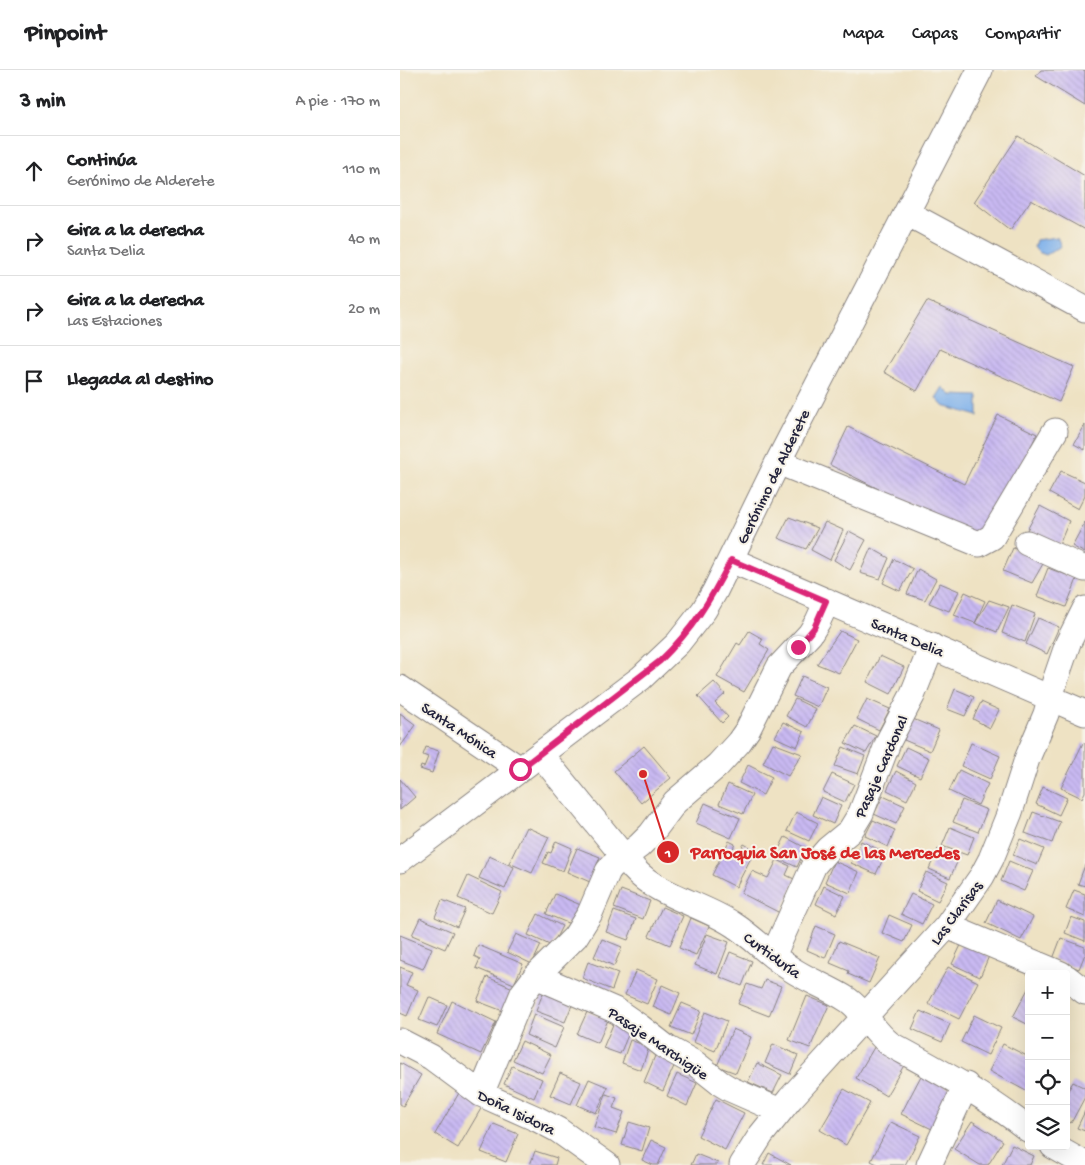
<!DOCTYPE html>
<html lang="es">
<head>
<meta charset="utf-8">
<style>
	body { margin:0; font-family:"Gochi Hand",sans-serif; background:#f6f6f6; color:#202124 }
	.controls { position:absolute; right:15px; bottom:15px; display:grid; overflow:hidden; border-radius:5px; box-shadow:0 5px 20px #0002 }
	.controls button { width:45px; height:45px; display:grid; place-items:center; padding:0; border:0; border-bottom:1px solid #e0e0e0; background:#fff; color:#202124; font:25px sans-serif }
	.stop { position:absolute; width:15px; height:15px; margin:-11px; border:4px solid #db2777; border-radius:50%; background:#fff }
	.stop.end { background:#db2777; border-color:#fff; box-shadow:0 1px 5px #0008 }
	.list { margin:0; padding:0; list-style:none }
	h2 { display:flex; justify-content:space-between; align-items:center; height:65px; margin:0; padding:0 20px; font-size:21px }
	h2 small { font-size:16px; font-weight:400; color:#757577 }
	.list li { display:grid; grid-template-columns:32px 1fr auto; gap:15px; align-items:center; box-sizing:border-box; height:70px; padding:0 20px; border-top:1px solid #e0e0e0 }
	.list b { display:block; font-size:19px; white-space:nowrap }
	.list p { margin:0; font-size:16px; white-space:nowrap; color:#757577 }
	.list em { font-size:16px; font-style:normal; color:#757577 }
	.icon { flex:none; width:28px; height:28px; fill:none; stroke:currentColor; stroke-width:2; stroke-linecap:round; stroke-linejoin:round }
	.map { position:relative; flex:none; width:685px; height:1095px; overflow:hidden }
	header { display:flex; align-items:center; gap:30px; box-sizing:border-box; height:70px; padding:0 25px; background:#fff; border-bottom:1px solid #e0e0e0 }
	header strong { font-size:24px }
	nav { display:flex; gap:28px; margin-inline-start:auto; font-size:18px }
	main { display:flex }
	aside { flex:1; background:#fff }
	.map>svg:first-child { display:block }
</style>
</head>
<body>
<header>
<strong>Pinpoint</strong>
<nav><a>Mapa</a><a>Capas</a><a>Compartir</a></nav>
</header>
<main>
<aside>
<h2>3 min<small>A pie · 170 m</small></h2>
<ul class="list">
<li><svg class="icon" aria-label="ahead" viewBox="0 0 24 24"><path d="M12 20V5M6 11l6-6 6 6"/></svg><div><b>Continúa</b><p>Gerónimo de Alderete</p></div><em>110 m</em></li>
<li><svg class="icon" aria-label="right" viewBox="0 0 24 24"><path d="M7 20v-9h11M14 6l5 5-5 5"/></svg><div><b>Gira a la derecha</b><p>Santa Delia</p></div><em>40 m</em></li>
<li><svg class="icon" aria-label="right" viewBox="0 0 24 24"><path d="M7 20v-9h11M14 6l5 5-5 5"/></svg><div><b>Gira a la derecha</b><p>Las Estaciones</p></div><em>20 m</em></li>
<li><svg class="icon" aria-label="arrive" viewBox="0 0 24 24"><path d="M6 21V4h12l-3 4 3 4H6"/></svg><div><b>Llegada al destino</b></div></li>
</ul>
</aside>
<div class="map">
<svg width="685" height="1095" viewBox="0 0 685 1095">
	<defs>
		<pattern id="building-back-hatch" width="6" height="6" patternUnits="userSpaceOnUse" patternTransform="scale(1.25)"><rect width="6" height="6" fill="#c9b9f2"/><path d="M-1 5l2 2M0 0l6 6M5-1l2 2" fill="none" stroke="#ac9fd0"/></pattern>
	</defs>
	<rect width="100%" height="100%" fill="#f7f3e8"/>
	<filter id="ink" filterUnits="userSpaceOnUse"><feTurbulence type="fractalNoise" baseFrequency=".02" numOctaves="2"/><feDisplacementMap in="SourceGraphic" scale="10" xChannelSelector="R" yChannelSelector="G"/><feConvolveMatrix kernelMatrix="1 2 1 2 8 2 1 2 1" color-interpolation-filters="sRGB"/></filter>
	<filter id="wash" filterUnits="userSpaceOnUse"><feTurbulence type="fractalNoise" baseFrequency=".0096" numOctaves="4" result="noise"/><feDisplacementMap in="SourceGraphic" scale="20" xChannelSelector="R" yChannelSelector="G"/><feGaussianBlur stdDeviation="1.12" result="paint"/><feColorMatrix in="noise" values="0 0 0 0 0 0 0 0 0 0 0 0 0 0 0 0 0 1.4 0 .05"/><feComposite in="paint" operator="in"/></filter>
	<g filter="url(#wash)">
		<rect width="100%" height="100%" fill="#eee2c3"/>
		<path fill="#7eb0ea" stroke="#506992" d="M 657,167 L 661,176 L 646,185 L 638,182 L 634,177 L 636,170 Z
			M 543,317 L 551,325 L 578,326 L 578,346 L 543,336 L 536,328 Z"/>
		<g id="blocks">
			<path fill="url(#building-back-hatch)" d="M 641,0 L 685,0 L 685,36 L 636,6 Z
				M 618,66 L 685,106 L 685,160 L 631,130 L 610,160 L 574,132 Z
				M 527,231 L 674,297 L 659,332 L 540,279 L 517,321 L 484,302 Z
				M 598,345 L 637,364 L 584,471 L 430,395 L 448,357 L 564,414 Z
				M 685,355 L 685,380 L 674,374 Z
				M 661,401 L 685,412 L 685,425 L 678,439 L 649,423 Z
				M 640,436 L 669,451 L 659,475 L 627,460 Z
				M 389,447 L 418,458 L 406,479 L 378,468 Z
				M 425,452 L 443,460 L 430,490 L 411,480 Z
				M 685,452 L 685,483 L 672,476 Z
				M 449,461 L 466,470 L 450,500 L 434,490 Z
				M 471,478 L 489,488 L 480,509 L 460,503 Z
				M 613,478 L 644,492 L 632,513 L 603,501 Z
				M 494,489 L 513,499 L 500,521 L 483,513 Z
				M 648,498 L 677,509 L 666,537 L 637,526 Z
				M 518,499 L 536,509 L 525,530 L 507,524 Z
				M 540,513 L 559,521 L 549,541 L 529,533 Z
				M 565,522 L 585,531 L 575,553 L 554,545 Z
				M 589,530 L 609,537 L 597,562 L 575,553 Z
				M 612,535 L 635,544 L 625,572 L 602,563 Z
				M 638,548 L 659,557 L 647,584 L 626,574 Z
				M 349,561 L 363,569 L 360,574 L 369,580 L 344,622 L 317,607 L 337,573 L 340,575 Z
				M 440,561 L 457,569 L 439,603 L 417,594 Z
				M 480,586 L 504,597 L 491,624 L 467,612 Z
				M 402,606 L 427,617 L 418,637 L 393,626 Z
				M 314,612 L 325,624 L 315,633 L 328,647 L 322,653 L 298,626 Z
				M 555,619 L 574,627 L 565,646 L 547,639 Z
				M 395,629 L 416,639 L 407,657 L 386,646 Z
				M 467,629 L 490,639 L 479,660 L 457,649 Z
				M 581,632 L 599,640 L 590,658 L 573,649 Z
				M 0,643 L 16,655 L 0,677 Z
				M 513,649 L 539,660 L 530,681 L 504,670 Z
				M 383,652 L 404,662 L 397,677 L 375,667 Z
				M 455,656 L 476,666 L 466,683 L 445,673 Z
				M 373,673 L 402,684 L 388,706 L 363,693 Z
				M 571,673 L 600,686 L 590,709 L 561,696 Z
				M 683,673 L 685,674 L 685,722 L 682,728 L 661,718 Z
				M 244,676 L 271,708 L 241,733 L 214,701 Z
				M 26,677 L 39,681 L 32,703 L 20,699 L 21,696 L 24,697 L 28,687 L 23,685 Z
				M 443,677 L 465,686 L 458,704 L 435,696 Z
				M 506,677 L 529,688 L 520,707 L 497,696 Z
				M 348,695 L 372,707 L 363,725 L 339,713 Z
				M 559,700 L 588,714 L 578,735 L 549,721 Z
				M 496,701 L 516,712 L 507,730 L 487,720 Z
				M 432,704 L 454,714 L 445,732 L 423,722 Z
				M 0,709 L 15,727 L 0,740 Z
				M 328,714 L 352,725 L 343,744 L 319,734 Z
				M 643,717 L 667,728 L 659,745 L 636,734 Z
				M 483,726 L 505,736 L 496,754 L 474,744 Z
				M 421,727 L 441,736 L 433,754 L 413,745 Z
				M 562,730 L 587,740 L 578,762 L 553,752 Z
				M 305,733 L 340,748 L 331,768 L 296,753 Z
				M 396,742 L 418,753 L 409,771 L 387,761 Z
				M 633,742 L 660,752 L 652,773 L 625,763 Z
				M 473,750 L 495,760 L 488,777 L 465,766 Z
				M 126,757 L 149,767 L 132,803 L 109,793 Z
				M 550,757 L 574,767 L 567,785 L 542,776 Z
				M 385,767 L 406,778 L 397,797 L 375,787 Z
				M 620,769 L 644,779 L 637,795 L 613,785 Z
				M 156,771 L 172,778 L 163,801 L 143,793 L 148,782 L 151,783 Z
				M 329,771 L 335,774 L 330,785 L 336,788 L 344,774 L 355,780 L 336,817 L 312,805 Z
				M 461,771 L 486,783 L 476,804 L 451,793 Z
				M 177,778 L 200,787 L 190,812 L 167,802 Z
				M 538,779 L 559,788 L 550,808 L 529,799 Z
				M 89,786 L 114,797 L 105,819 L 79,808 Z
				M 377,790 L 390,796 L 386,805 L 396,810 L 380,843 L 341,823 L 352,801 L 368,808 Z
				M 434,791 L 459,802 L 450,823 L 425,812 Z
				M 609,791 L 633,801 L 624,821 L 601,811 Z
				M 685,795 L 685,816 L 678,814 Z
				M 526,802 L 548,812 L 538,831 L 517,821 Z
				M 68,806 L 102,822 L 92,843 L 58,828 Z
				M 424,816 L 445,826 L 436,844 L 416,834 Z
				M 221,820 L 250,831 L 243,849 L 214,838 Z
				M 674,820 L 685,824 L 685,847 L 666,839 Z
				M 155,824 L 183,836 L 175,856 L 146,844 Z
				M 511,824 L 532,834 L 522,854 L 501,844 Z
				M 42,830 L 65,839 L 57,857 L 35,847 Z
				M 597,830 L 633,847 L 621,870 L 586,853 Z
				M 262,837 L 283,846 L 270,875 L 249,866 Z
				M 214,841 L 236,849 L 228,870 L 206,862 Z
				M 138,844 L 162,856 L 152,876 L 128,865 Z
				M 489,845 L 512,855 L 504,872 L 482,863 Z
				M 671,847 L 685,852 L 685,871 L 665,863 Z
				M 20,848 L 53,862 L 45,879 L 12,865 Z
				M 291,848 L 309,856 L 296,885 L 279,878 Z
				M 416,856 L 435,864 L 425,888 L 407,880 Z
				M 116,864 L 141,875 L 132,894 L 107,882 Z
				M 307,864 L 329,872 L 317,904 L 295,895 Z
				M 0,865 L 32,878 L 23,899 L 0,890 Z
				M 661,868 L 685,877 L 685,884 L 679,899 L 653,889 Z
				M 202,869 L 222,877 L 214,896 L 194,887 Z
				M 439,871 L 480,888 L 469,913 L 448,904 L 449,901 L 430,893 Z
				M 562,873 L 589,886 L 580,907 L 552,894 Z
				M 78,875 L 123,894 L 114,914 L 76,898 L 80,889 L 74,886 Z
				M 330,882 L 352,891 L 342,916 L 320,907 Z
				M 188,892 L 218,903 L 212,920 L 182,908 Z
				M 0,897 L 12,902 L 6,915 L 18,920 L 7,946 L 0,943 Z
				M 548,897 L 578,912 L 559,949 L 528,934 Z
				M 236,900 L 258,909 L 247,934 L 225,925 Z
				M 87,907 L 113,918 L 103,941 L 77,931 Z
				M 365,910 L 381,916 L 369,946 L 338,934 L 347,914 L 361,919 Z
				M 262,915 L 280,923 L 271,945 L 253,937 Z
				M 629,917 L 629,955 L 613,947 Z
				M 143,923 L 172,935 L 165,952 L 136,941 Z
				M 407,926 L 429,935 L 410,978 L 389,970 Z
				M 29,927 L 47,935 L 37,957 L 19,950 Z
				M 52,931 L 96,952 L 81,984 L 37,964 Z
				M 282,933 L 301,941 L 291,965 L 271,957 Z
				M 520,941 L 550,954 L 542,972 L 512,959 Z
				M 187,942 L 208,950 L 198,973 L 177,964 Z
				M 305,942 L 327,951 L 315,981 L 293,972 Z
				M 134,944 L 164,957 L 155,978 L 126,965 Z
				M 574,945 L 601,958 L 588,985 L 561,972 Z
				M 214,952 L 231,958 L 220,984 L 203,978 Z
				M 333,959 L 351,967 L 336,1003 L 317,996 Z
				M 230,970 L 249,977 L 241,1000 L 222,993 Z
				M 122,971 L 151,985 L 142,1003 L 113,990 Z
				M 373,974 L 398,985 L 390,1004 L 365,993 Z
				M 476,974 L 506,992 L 486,1026 L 456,1008 Z
				M 603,974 L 629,987 L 629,1016 L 626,1021 L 589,1001 Z
				M 255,986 L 275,994 L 263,1021 L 244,1012 Z
				M 0,993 L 21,1005 L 3,1036 L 0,1034 Z
				M 357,993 L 382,1005 L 373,1023 L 348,1012 Z
				M 112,996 L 142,1009 L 134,1028 L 104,1014 Z
				M 160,1003 L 181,1012 L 171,1034 L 150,1025 Z
				M 277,1004 L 297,1013 L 287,1036 L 267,1026 Z
				M 522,1004 L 554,1021 L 534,1060 L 501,1044 Z
				M 189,1009 L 208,1017 L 196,1043 L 177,1035 Z
				M 673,1012 L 685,1018 L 685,1027 L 671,1053 L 666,1050 L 666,1024 Z
				M 444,1019 L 470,1033 L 446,1075 L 420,1060 Z
				M 59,1023 L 82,1037 L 58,1078 L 35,1064 Z
				M 206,1024 L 217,1028 L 213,1038 L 224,1042 L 216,1064 L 194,1057 Z
				M 316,1029 L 344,1043 L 325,1080 L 298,1066 Z
				M 685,1041 L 685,1061 L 677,1058 Z
				M 572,1051 L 603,1071 L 588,1095 L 580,1095 L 554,1079 Z
				M 229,1052 L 249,1058 L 242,1081 L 222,1075 Z
				M 491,1052 L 520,1066 L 505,1095 L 479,1095 L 471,1091 Z
				M 94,1054 L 118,1064 L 106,1092 L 81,1082 Z
				M 251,1070 L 266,1077 L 258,1095 L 253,1095 L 242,1090 Z
				M 612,1075 L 634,1086 L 630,1095 L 602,1095 Z
				M 135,1081 L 157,1088 L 155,1095 L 130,1095 Z
				M 369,1083 L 391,1095 L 363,1095 Z
				M 296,1084 L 318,1093 L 317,1095 L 291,1095 Z"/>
		</g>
	</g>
	<g filter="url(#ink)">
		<use href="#blocks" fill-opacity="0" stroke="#88827f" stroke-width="1"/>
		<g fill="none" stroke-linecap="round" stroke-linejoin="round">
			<g stroke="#88827f" stroke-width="27">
				<path id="minor" d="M 507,143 L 685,239
					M 378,392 L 579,474 L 592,467 L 655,361
					M 627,473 L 685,499
					M 331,490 L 685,643
					M 0,618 L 120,699
					M 140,684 L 234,799 C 258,826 303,834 334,855 C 354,868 370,886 391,899 C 409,911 430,918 448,930 C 465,942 474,962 490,974 C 539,1001 585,1025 629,1060
					M 0,790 L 241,608 L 278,573 L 304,540 L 315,521 L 378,392 L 580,0
					M 547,856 L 661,904
					M 373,886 L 414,795 L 428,779 L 450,761 L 461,743 L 489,670 L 512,626 L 532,576
					M 136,906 L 217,941 L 240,957 L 267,978 L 296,994 L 320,1013 L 330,1019 L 380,1041
					M 666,907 L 685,922
					M 0,971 L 31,987 L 81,1024 L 137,1049 L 158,1060 L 207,1095
					M 81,1024 L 123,923 L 136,906 L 175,867 L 190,843 L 208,801 L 212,796 L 239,776 L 251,764 L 275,732 L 318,695 L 339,672 L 348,659 L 379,597 L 410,564 L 418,551 L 427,531
					M 653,1076 L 685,1094
					M 342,1095 L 361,1065 L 390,1029 L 547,856 L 582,806 L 591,789 L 610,742 L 627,689 L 646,644 L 655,611 L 668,573 L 685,539
					M 529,1095 L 566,1015"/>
			</g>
			<use href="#minor" stroke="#fff" stroke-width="25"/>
		</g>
	</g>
	<g fill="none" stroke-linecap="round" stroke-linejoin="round" filter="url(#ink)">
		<path stroke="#db2777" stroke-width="6" d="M 120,699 L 260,591 C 293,559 310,531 331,490 L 426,531 L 414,558 L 398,577"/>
	</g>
	<g text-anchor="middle" stroke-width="4" stroke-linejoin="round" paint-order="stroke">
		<g font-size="16" fill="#22223b" stroke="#f7f3e8">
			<text transform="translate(372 406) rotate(-64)" y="6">Gerónimo de Alderete</text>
			<text transform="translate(508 566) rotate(23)" y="6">Santa Delia</text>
			<text transform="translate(60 659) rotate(34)" y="6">Santa Mónica</text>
			<text transform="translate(480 696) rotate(-66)" y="6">Pasaje Cardonal</text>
			<text transform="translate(555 842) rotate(-53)" y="6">Las Clarisas</text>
			<text transform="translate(373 884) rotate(36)" y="6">Curtiduría</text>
			<text transform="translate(259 972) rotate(34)" y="6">Pasaje Marchigüe</text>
			<text transform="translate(117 1041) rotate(26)" y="6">Doña Isidora</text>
		</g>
	</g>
	<path fill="none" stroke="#d62828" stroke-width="2" d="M243 704L268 782"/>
	<g fill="#d62828" stroke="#f7f3e8" stroke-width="2">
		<circle cx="243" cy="704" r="5"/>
		<circle cx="268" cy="782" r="12"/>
	</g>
	<g font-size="15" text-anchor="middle" font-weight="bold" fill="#fff">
		<text x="268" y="787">1</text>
	</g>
	<g font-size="18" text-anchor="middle" font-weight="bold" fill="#d62828" stroke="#f7f3e8" stroke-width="4" stroke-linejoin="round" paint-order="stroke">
		<text x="425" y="788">Parroquia San José de las Mercedes</text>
	</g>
</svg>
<div class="controls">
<button>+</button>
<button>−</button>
<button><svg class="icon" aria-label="locate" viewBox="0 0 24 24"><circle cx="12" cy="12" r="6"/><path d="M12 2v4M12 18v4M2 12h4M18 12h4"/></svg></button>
<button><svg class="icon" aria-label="layers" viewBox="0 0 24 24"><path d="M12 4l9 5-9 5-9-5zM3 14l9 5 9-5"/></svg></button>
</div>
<div class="stop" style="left:120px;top:699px"></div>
<div class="stop end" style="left:398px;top:577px"></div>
</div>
</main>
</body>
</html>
